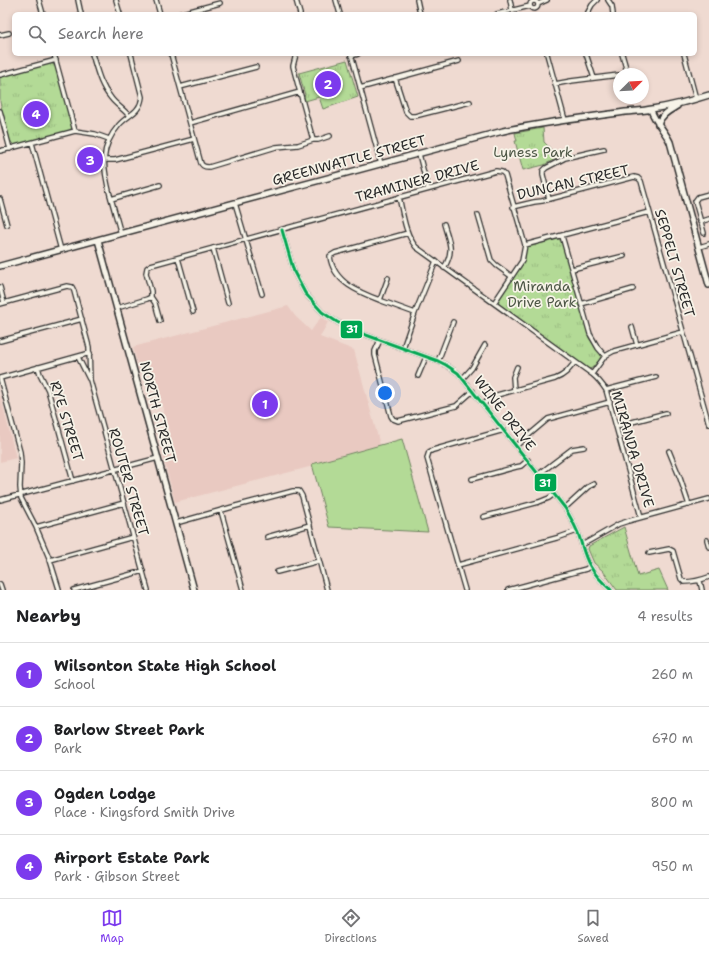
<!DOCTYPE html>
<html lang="en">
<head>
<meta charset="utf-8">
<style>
	body { margin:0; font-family:"Shantell Sans",sans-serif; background:#f2f2f2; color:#202124 }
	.compass { position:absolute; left:613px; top:68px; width:36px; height:36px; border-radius:50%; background:#fff; box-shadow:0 2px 6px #0003; rotate:66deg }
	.you { position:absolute; left:385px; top:393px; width:14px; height:14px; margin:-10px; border:3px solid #fff; border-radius:50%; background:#1a73e8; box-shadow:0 0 0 6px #1a73e833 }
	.badge { display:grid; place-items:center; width:26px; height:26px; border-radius:50%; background:#7c3aed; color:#fff; font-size:13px; font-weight:700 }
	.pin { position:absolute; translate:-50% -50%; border:2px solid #fff; box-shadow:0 1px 4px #0006 }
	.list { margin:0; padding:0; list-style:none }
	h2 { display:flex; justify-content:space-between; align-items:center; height:52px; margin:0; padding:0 16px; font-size:17px }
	h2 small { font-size:13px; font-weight:400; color:#757577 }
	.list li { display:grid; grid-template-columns:26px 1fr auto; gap:12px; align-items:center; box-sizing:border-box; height:64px; padding:0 16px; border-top:1px solid #e0e0e0 }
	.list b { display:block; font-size:15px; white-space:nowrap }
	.list p { margin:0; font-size:13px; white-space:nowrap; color:#757577 }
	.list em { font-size:13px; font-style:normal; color:#757577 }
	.icon { flex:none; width:22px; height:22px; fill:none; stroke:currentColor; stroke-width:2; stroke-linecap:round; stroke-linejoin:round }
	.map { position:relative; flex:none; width:709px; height:590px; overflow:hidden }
	.search { position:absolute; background:#fff; box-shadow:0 2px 6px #0003; left:12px; right:12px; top:12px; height:44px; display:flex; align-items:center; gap:10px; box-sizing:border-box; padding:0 14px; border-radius:6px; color:#757577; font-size:15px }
	.sheet { height:308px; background:#fff }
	nav { display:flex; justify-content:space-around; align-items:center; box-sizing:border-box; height:56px; border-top:1px solid #e0e0e0; background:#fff; font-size:11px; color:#757577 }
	nav a { display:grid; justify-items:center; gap:2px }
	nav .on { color:#7c3aed }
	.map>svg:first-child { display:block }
</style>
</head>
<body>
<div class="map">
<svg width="709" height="590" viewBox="0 0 709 590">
	<defs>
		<pattern id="park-tufts" width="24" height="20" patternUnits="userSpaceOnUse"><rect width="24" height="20" fill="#b3da96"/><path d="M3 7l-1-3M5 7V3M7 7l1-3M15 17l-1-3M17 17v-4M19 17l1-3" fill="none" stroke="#9abb81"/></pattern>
	</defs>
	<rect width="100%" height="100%" fill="#efdad1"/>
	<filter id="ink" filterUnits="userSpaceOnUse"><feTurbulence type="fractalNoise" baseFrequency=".025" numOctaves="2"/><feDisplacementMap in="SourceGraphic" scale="8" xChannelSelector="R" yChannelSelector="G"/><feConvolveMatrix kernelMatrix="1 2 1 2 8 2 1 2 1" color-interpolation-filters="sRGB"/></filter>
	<g filter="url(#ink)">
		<path fill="#e9c9c1" d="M 288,306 L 295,316 L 311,331 L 321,317 L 328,322 L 320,337 L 354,350 L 380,445 L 312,464 L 313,466 L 175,502 L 160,443 L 168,434 L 169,431 L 154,377 L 149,373 L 139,370 L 133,347 Z
			M 0,394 L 16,458 L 0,462 Z"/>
		<path fill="#b3da96" stroke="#6f8260" d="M 402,439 L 428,532 L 329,527 L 312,464 Z"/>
		<path fill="url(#park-tufts)" stroke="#6f8260" d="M 347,60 L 358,97 L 323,109 L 319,97 L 305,101 L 304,96 L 305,95 L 299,73 Z
			M 50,63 L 53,64 L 56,68 L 72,126 L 72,128 L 68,131 L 14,145 L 12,143 L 10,140 L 0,102 L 0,77 Z
			M 543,128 L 544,142 L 548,146 L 557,158 L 544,165 L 523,170 L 515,141 L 517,141 L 515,133 Z
			M 558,239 L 560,240 L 562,242 L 589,338 L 601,355 L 600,359 L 592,368 L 589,369 L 498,303 L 498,301 L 500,298 L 525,259 L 526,249 L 527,247 Z
			M 624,527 L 638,576 L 659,570 L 668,590 L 617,590 L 603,571 L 594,563 L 588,549 L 589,546 Z"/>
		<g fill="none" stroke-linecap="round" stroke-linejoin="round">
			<g stroke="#2b2b2b" stroke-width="6">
				<path id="street" d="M 39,0 L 43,14
					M 78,0 L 81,14
					M 116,0 L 120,14
					M 156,0 L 160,14
					M 296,0 L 300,14
					M 336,0 L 340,14
					M 417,0 L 420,14
					M 510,0 L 512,10
					M 608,0 L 612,6 L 613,14
					M530 5a4 4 0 1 1 8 0a4 4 0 1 1-8 0Z
					M 538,4 L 547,0
					M 179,14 L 220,3
					M 497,14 L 530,6
					M 587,14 L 592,5 L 597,0
					M 0,35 L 9,33
					M 54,54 L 75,131
					M 92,54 C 97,70 100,85 111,98 C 116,105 124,109 129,116
					M 171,54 L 200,160 C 201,166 204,167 209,167 L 276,147 L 298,145 L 313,140 L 318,140 L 330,136
					M 296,54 L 293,66 L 295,74 L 313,140
					M 351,54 L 381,164
					M 547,54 L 565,120
					M 586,54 L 594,78
					M 622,54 L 626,68 L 626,71 L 623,74
					M 684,54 L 696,99
					M 351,56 L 358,54
					M 0,75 L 56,60
					M 395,78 L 406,112 L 410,116 L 415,116 L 470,102
					M 555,84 L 571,81 L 619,75
					M 180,87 L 256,67
					M 360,88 L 459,61
					M 0,111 L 10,149
					M 190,123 L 300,92
					M 32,143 L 61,250
					M 0,151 L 75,131 L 95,134 L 109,139
					M 419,154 L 428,189
					M 104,160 L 115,160 L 194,139
					M 399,197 C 403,214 405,234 416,247 L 592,374 C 598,379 602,384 606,390 L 641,517
					M 0,199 L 7,225
					M 111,199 L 160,185
					M 549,199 L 543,175 L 543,171 L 546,168 L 565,158 L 604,149
					M 235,203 L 262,294
					M 513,207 L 534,202 L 542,201 L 634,177 L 638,178 L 641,181 L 709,424
					M 478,215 L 491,260 L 496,265 L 511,276
					M 700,222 L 709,219
					M 444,224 C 449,242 455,250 444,268
					M 282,230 L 294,272 L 305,293 L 322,312 L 337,322 L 355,331 L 438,361 L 446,365 L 458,373 L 565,508 C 570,516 574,524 578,533 C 582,544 584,556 590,566 C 595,575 603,583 611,590
					M 408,233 L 335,253 L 330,256 C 333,283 361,293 382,301 C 393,305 404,309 415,313
					M 704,233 L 695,201 L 698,197 L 709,194
					M 121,234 C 117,221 114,208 110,195 C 103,167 99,148 119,125 C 129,114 140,113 142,97 L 131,54
					M 562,236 L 590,334 L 598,348 L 605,356
					M 525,245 L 649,212
					M 699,247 L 709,244
					M 213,248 L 228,303
					M 178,258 L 193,312
					M 572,269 L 624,256
					M 0,287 L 4,303
					M 380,300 L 388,278
					M 0,304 L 67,286 L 72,287 L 74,291 L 89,347 L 90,380 L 148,590
					M 581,304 L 633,289
					M 117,308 L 147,299 L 151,297
					M 160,321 L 155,303 L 151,297 L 151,291 L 146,273 L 147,268 L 151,265 L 496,171 L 502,172 L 505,175 L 525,245 L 522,261 L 494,303
					M 632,327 L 637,345
					M 380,340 L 375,351 L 375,355 L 391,416 L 393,419 L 398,421 L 456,406 L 473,391
					M 0,341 L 82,319
					M 403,348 L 415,313 L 436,261
					M 78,357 L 89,379
					M 438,361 L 453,322
					M 38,367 L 40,374 L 48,390 L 73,481
					M 592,374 L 605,356 L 614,351 L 683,332
					M 418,376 L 426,357
					M 0,378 L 20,452 L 21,463 L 20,487 L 21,498 L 36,527 L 50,560 L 59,589
					M 0,378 L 90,353
					M 463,378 L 472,368 L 485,345
					M 514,390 L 513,377 L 517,367
					M 606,390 L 656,377
					M 483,404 L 497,395 L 555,379 C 565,375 568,371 575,362
					M 617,426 L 666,413
					M 516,446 L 548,419 L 610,402
					M 669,451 L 680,478 L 689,505
					M 539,474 L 572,449 L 584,447
					M 472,479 L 516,467 L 521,466 L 528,460
					M 0,500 L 158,458
					M 565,508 L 588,487 L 594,484
					M 221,511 L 243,590
					M 483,517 L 539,502 L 549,498 L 554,494
					M 176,523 L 236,506 L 293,491 L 299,491 L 302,496 L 327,590
					M 36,527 L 124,503
					M 267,537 L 310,525
					M 707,540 L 709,547
					M 582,545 L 619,524 L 628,521 L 709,499
					M 649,553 L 669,549 L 673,551 L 681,579 L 684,582 C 693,582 701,580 709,577
					M 50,560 L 133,537
					M 458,565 L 560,537 L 577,531
					M 277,572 L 319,561
					M 700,581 L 702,590
					M 0,584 L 2,590
					M 74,590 L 143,571
					M 465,590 L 427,458 L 429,452 L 433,450 L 504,430
					M 508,590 L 586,569 L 590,566"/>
			</g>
			<g stroke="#2b2b2b" stroke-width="8">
				<path id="secondary" d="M 651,110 C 655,122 665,131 670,142 L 709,285
					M 658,124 C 662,114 669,111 677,106
					M 98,240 L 194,590
					M 0,266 L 503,131 C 543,122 584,118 625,112 C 634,111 643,111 652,109 C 672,106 690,101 709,95"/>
			</g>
			<use href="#street" stroke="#f7f3e8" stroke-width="3.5"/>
			<use href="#secondary" stroke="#f7f3e8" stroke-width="5"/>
			<g stroke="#f7f3e8" stroke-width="6">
				<path id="bus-1" d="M 282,230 L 294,272 L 305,293 L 322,312 L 337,322 L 355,331 L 438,361 L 446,365 L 458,373 L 565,508 C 570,516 574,524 578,533 C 582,544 584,556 590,566 C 595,575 603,583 611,590"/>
			</g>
			<use href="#bus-1" stroke="#00a651" stroke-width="3"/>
		</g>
	</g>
	<g text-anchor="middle" stroke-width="3.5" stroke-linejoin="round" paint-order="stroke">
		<g font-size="14" fill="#4d5746" stroke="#f7f3e8">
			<text x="533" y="157">Lyness Park</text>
			<text x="542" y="291">Miranda<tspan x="542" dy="16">Drive Park</tspan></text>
		</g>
		<g font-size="14" fill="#2b2b2b" stroke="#f7f3e8">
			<text transform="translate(349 160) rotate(-15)" y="5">GREENWATTLE STREET</text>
			<text transform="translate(417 181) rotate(-15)" y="5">TRAMINER DRIVE</text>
			<text transform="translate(573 182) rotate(-13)" y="5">DUNCAN STREET</text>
			<text transform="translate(675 263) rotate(74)" y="5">SEPPELT STREET</text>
			<text transform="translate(158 412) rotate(75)" y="5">NORTH STREET</text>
			<text transform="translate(505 413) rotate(52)" y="5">WINE DRIVE</text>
			<text transform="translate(67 421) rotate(73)" y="5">RYE STREET</text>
			<text transform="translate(633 449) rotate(74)" y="5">MIRANDA DRIVE</text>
			<text transform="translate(129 482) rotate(74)" y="5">ROUTER STREET</text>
		</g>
	</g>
	<g stroke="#f7f3e8" stroke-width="1.5">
		<rect x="340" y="320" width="23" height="19" rx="4" fill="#00a651"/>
		<rect x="534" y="473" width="23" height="19" rx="4" fill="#00a651"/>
	</g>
	<g font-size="11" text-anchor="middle" font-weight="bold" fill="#fff">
		<text x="352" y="333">31</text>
		<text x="545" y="487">31</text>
	</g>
</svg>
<svg class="compass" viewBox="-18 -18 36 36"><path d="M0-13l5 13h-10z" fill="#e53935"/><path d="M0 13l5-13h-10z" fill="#757577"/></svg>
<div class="you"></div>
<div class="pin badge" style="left:265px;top:404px">1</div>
<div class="pin badge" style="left:328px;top:84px">2</div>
<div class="pin badge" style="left:90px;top:160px">3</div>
<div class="pin badge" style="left:36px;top:114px">4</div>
<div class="search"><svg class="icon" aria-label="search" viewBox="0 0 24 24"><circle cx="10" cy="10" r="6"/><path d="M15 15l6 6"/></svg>Search here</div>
</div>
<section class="sheet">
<h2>Nearby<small>4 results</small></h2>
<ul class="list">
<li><span class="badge">1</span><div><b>Wilsonton State High School</b><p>School</p></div><em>260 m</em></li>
<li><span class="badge">2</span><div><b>Barlow Street Park</b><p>Park</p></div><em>670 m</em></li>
<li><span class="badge">3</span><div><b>Ogden Lodge</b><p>Place · Kingsford Smith Drive</p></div><em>800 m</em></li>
<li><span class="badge">4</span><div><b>Airport Estate Park</b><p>Park · Gibson Street</p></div><em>950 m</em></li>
</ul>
</section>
<nav>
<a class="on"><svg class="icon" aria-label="map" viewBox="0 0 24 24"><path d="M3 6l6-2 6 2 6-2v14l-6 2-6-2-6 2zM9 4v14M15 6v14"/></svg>Map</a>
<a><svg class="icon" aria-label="directions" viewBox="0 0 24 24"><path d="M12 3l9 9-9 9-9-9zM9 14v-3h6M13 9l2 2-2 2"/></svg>Directions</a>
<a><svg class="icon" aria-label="saved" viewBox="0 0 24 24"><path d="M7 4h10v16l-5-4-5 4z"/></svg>Saved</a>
</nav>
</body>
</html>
